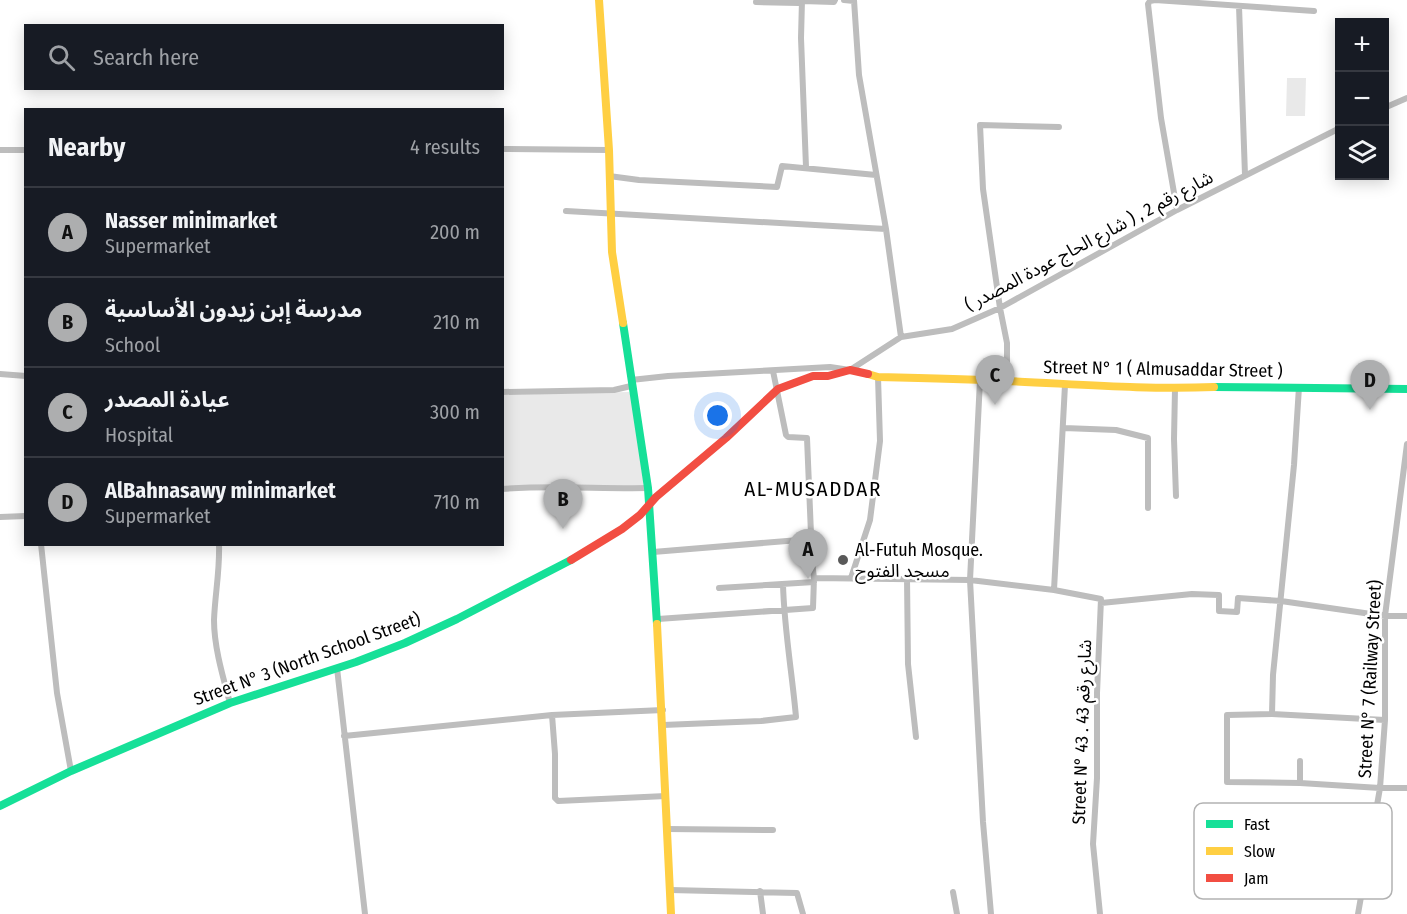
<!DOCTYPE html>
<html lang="en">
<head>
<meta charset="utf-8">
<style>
	body { margin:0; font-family:"Fira Sans Condensed","Noto Sans Arabic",sans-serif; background:#242831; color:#f1f3f6 }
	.controls { position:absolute; right:18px; top:18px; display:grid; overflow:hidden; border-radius:0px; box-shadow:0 3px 15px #0003 }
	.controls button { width:54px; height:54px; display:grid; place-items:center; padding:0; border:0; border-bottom:2px solid #363941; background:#171b24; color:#f1f3f6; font:30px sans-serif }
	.you { position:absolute; left:718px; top:416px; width:21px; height:21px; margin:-15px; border:4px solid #fff; border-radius:50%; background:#1a73e8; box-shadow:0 0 0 9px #1a73e833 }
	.badge { display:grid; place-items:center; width:39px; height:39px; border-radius:50%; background:#adaeaf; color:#111; font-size:20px; font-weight:700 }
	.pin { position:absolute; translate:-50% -50px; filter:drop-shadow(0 2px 3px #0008) }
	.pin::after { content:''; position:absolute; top:32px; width:21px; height:18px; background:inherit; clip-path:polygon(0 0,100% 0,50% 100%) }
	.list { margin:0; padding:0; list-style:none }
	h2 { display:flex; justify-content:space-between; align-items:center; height:78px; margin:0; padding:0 24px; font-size:26px }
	h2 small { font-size:20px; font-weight:400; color:#9ea1a6 }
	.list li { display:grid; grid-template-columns:39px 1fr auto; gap:18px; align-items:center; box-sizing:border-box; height:90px; padding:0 24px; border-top:2px solid #363941 }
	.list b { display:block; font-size:22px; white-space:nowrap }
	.list p { margin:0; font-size:20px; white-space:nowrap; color:#9ea1a6 }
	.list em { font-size:20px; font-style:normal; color:#9ea1a6 }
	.icon { flex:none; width:33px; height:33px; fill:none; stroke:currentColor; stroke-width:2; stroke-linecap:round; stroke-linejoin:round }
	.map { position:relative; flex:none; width:1407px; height:914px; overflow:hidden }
	.search { position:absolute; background:#171b24; box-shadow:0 3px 15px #0003; left:24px; top:24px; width:480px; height:66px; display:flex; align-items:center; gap:15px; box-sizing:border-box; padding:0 21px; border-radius:0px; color:#9ea1a6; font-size:22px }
	.panel { position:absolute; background:#171b24; box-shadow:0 3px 15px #0003; left:24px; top:108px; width:480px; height:438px; border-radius:0px }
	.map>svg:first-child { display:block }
</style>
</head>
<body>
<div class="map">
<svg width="1407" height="914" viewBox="0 0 1407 914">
	<rect width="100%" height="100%" fill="#fff"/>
	<path fill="#e9e9e9" d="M 1287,78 L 1306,78 L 1305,116 L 1286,116 Z
		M 629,392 L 632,398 L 644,487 L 503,487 L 502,395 Z"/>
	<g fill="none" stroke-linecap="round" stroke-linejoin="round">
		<path stroke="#bdbdbd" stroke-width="6" d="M 802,0 L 801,38 L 806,167
			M 844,0 L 854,1
			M 854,0 L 859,75 L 886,229 L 901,337
			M 756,2 L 799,3 L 802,1 L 834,2 L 835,0
			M 1239,6 L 1245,175
			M 1384,108 L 1407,98
			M 502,149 L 609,150
			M 0,150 L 26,150
			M 609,176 L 639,180 L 777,187 L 782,166 L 876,175
			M 1177,210 L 1161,118 L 1148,4 L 1150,1 L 1155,0 L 1314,11
			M 566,211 L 886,229
			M 773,371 L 786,435 L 788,437 L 807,438 L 811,534 L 806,543
			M 0,374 L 26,376
			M 631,380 L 668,376 L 830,367 L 850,370 L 901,337 L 952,329 L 1000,308 L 1177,210 L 1340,128
			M 980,380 L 970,580 L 983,822 L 991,914
			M 1007,381 L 1007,343 L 1000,308 L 983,189 L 980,125 L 1059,127
			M 1175,389 L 1174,439 L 1176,496
			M 502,392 L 614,390 L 631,386
			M 1064,428 L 1116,430 L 1148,438 L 1148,508
			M 502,489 C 551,485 599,489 648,488
			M 0,517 L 26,516
			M 41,544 L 57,693 L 71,771
			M 219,544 C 220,570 215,594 214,620 C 214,647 223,677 230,703
			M 653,552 L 799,540 L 810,545 L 814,578 L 813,608 L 658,619
			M 814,578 L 970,580 L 1054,590 L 1101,599 L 1097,693 L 1097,778 L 1093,844 L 1100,914
			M 851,578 L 870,520 L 880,441 L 878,377
			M 907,578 L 908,664 L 916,737
			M 719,588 L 814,582
			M 1054,590 L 1065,385
			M 1101,603 L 1192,594 L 1219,595 L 1219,611 L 1237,612 L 1238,598 L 1281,601 L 1385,616 L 1407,616
			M 337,668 L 365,914
			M 1272,714 L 1273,675 L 1294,465 L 1299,387
			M 552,715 L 555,754 L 555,798 L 558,801 L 666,796
			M 1385,720 L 1272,714 L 1227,715 L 1227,782 L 1300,783 L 1380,788 L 1407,788
			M 663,725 L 761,721 L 796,717 C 792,672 784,628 783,584
			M 344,736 L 552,715 L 663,710
			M 1300,761 L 1300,783
			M 667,829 L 773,830
			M 670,890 L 797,893 L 803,914
			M 760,891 L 763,914
			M 953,892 L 957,914
			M 1358,914 L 1380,788 L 1385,720 L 1385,616 L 1407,444"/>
		<path stroke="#16e098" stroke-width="8" d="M 623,323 L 648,488 L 657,624
			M 1214,387 L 1407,389
			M 0,806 L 71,771 L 230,703 L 356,662 L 405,643 L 457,619 L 571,560"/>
		<path stroke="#ffcf43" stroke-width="8" d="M 599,0 L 609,150 L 612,252 L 623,323
			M 868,374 L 878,377 C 921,378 964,379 1007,381 C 1076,384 1145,390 1214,387
			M 657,624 L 671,914"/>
		<path stroke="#f24e42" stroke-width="8" d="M 571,560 L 622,529 L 640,515 L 656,497 L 726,438 L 778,389 L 813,376 L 828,376 L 850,370 L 868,374"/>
	</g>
	<circle fill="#595959" stroke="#fff" stroke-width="2" cx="843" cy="560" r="6"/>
	<g text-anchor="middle" stroke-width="5" stroke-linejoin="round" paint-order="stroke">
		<g font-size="18" fill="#000" stroke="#fff">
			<text transform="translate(1089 241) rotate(-28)" y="6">شارع رقم 2 , ( شارع الحاج عودة المصدر )</text>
			<text transform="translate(1163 369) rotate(1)" y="6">Street N° 1 ( Almusaddar Street )</text>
			<text transform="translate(307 659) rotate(-20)" y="6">Street N° 3 (North School Street)</text>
			<text transform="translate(1370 679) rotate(-87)" y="6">Street N° 7 (Railway Street)</text>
			<text transform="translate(1082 732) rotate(-88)" y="6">Street N° 43 . شارع رقم 43</text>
		</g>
		<g font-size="18" fill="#000" stroke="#fff" text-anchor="start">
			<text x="855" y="556">Al-Futuh Mosque.<tspan x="855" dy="21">مسجد الفتوح</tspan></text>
		</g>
		<g font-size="21" letter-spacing="1.5" fill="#000" stroke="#fff">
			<text x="813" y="496">AL-MUSADDAR</text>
		</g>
	</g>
	<rect x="1194" y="803" width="198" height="96" rx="9" fill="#fff" stroke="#b2b2b2" stroke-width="1.5"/>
	<rect x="1206" y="820" width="27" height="8" fill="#16e098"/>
	<rect x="1206" y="847" width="27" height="8" fill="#ffcf43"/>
	<rect x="1206" y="874" width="27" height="8" fill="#f24e42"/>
	<g font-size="16" fill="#000">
		<text x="1244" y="830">Fast</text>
		<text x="1244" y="857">Slow</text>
		<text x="1244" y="884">Jam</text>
	</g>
</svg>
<div class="controls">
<button>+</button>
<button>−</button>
<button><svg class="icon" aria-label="layers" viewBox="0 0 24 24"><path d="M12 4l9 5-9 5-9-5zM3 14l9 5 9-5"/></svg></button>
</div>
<div class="you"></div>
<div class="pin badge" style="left:808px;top:579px">A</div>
<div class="pin badge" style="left:563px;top:529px">B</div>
<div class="pin badge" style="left:995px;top:405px">C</div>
<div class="pin badge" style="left:1370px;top:410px">D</div>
<div class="search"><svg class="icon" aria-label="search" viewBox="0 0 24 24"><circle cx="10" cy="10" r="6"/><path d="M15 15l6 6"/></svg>Search here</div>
<section class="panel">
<h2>Nearby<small>4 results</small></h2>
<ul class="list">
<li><span class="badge">A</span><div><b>Nasser minimarket</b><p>Supermarket</p></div><em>200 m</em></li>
<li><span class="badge">B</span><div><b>مدرسة إبن زيدون الأساسية</b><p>School</p></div><em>210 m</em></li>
<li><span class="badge">C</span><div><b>عيادة المصدر</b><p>Hospital</p></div><em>300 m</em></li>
<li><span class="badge">D</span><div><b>AlBahnasawy minimarket</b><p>Supermarket</p></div><em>710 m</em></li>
</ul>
</section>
</div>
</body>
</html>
